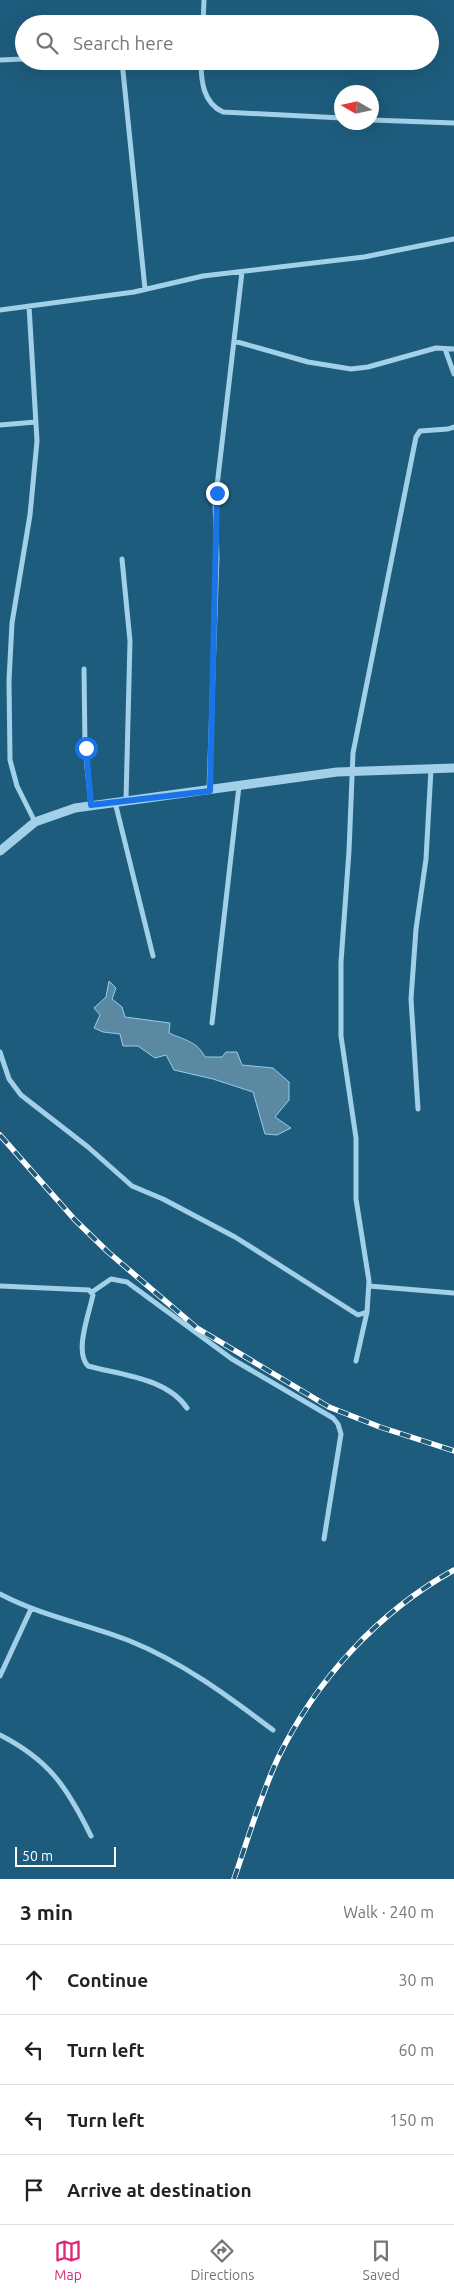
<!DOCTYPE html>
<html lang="en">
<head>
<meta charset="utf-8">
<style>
	body { margin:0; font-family:Ubuntu,sans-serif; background:#f6f6f6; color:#222 }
	.compass { position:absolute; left:334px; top:85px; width:45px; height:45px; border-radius:50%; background:#fff; box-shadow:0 5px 20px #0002; rotate:279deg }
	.scale { position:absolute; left:15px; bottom:12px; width:101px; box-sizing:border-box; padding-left:5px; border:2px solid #fff; border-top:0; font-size:14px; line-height:18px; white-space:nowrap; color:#fff; -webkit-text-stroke:4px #1e5c7d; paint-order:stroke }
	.stop { position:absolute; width:15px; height:15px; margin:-11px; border:4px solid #1a73e8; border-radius:50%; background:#fff }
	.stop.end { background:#1a73e8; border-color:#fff; box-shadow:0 1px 5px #0008 }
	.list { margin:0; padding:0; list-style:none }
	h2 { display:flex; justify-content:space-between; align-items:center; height:65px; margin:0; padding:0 20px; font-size:21px }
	h2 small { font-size:16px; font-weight:400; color:#767676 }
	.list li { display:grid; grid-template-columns:32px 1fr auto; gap:15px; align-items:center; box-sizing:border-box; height:70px; padding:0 20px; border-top:1px solid #e0e0e0 }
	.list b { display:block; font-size:19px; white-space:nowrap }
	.list em { font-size:16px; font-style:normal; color:#767676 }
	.icon { flex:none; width:28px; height:28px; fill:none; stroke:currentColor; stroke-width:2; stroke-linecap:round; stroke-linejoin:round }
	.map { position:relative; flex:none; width:454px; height:1879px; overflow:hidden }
	.search { position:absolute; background:#fff; box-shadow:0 5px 20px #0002; left:15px; right:15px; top:15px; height:55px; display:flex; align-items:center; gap:12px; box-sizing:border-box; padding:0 18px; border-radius:28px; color:#767676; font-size:19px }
	.sheet { height:345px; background:#fff }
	nav { display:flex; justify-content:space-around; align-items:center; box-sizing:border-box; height:70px; border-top:1px solid #e0e0e0; background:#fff; font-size:14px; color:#767676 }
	nav a { display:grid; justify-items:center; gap:2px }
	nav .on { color:#db2777 }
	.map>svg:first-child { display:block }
</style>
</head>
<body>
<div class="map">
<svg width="454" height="1879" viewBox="0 0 454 1879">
	<rect width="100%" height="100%" fill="#1e5c7d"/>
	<path fill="#5c89a2" stroke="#94cee9" d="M 109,981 L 116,988 L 112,999 L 122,1007 L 125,1017 L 170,1023 L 169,1033 C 184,1040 197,1041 205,1057 L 222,1057 L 226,1052 L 237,1052 L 242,1065 L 273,1068 L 289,1082 L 289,1100 L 275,1117 L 291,1128 L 277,1135 L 265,1134 L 253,1092 L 213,1079 L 174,1070 L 166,1055 L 155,1058 L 138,1046 L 123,1046 L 120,1034 L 103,1032 L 94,1028 L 100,1015 L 94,1008 L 106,997 Z"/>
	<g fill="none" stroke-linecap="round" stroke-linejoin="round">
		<path stroke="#a1d0e8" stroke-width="5" d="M 203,24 L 204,0
			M 0,60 L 24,59
			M 122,61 L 145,289
			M 201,61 C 201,81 203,103 223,112 L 342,118
			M 372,120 L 454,123
			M 29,306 L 37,441 L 30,515 L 12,623 L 9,680 L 10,760 L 17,786 L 35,822
			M 0,310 L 134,292 L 203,276 L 364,257 L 454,239
			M 234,341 L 308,362 L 351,369 L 368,367 L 436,348 L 454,349
			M 445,349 L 454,374
			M 0,425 L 36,422
			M 122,559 L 130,641 L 126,800
			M 84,669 L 85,748 L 91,805
			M 209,790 L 217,557 L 215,503 L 242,272
			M 115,802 L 153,956
			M 212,1023 L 239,786
			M 0,1052 L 9,1079 L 21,1095 L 88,1147 L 132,1186 L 163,1199 L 235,1237 L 358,1315 L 367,1312 L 369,1281 L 356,1199 L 356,1138 L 341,1036 L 341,962 L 349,851 L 353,753 L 416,437 L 420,431 L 448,429 L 454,427
			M 418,1109 L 411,999 L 416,929 L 426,859 L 431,769
			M 0,1286 L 89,1290 L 93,1295 C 89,1314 74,1352 88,1366 C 121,1375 167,1378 187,1408
			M 369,1286 L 453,1293
			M 92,1292 L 111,1279 L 127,1282 L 232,1359 L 333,1418 L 338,1424 L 341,1434 L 324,1539
			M 356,1361 L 367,1312
			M 0,1594 C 41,1616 87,1624 130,1641 C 182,1662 228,1696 273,1730
			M 0,1676 L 31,1609
			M 0,1735 C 49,1760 67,1787 91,1836"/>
		<path stroke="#a1d0e8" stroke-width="9" d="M 0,851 L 35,822 L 75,808 L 337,772 L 454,768"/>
		<g stroke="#fff" stroke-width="5.5">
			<path id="rail" d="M 0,1135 L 75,1220 L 108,1252 L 197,1328 L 329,1407 L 380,1427 L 454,1451
				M 234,1879 C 248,1839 260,1797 278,1758 C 316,1680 378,1612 454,1570"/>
		</g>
		<use href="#rail" stroke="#1e5c7d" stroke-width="4" stroke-dasharray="11" stroke-linecap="butt"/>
	</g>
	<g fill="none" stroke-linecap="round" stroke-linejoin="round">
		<path stroke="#1a73e8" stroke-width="6" d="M 86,748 L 91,805 L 210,791 L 217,493"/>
	</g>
</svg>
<svg class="compass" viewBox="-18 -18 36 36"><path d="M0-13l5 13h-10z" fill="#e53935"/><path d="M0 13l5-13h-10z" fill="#767676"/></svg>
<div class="scale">50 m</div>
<div class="stop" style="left:86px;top:748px"></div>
<div class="stop end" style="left:217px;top:493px"></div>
<div class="search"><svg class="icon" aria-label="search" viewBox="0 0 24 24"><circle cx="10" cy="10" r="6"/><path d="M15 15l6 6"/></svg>Search here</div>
</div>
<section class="sheet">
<h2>3 min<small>Walk · 240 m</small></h2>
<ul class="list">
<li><svg class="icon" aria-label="ahead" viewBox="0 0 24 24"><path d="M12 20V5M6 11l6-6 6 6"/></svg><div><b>Continue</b></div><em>30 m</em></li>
<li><svg class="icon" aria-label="left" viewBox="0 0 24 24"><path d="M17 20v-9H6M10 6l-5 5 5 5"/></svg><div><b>Turn left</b></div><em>60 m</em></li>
<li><svg class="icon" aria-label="left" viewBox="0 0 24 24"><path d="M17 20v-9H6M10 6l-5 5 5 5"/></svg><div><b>Turn left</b></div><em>150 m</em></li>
<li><svg class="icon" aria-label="arrive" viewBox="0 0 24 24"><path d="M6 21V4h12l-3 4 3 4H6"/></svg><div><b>Arrive at destination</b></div></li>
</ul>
</section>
<nav>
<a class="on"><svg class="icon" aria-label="map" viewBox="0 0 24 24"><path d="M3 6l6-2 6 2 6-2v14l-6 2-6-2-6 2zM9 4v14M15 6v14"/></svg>Map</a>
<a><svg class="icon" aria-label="directions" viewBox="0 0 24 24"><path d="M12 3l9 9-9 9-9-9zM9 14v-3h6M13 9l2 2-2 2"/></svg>Directions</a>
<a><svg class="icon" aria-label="saved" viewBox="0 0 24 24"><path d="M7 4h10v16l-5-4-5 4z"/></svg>Saved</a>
</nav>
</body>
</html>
